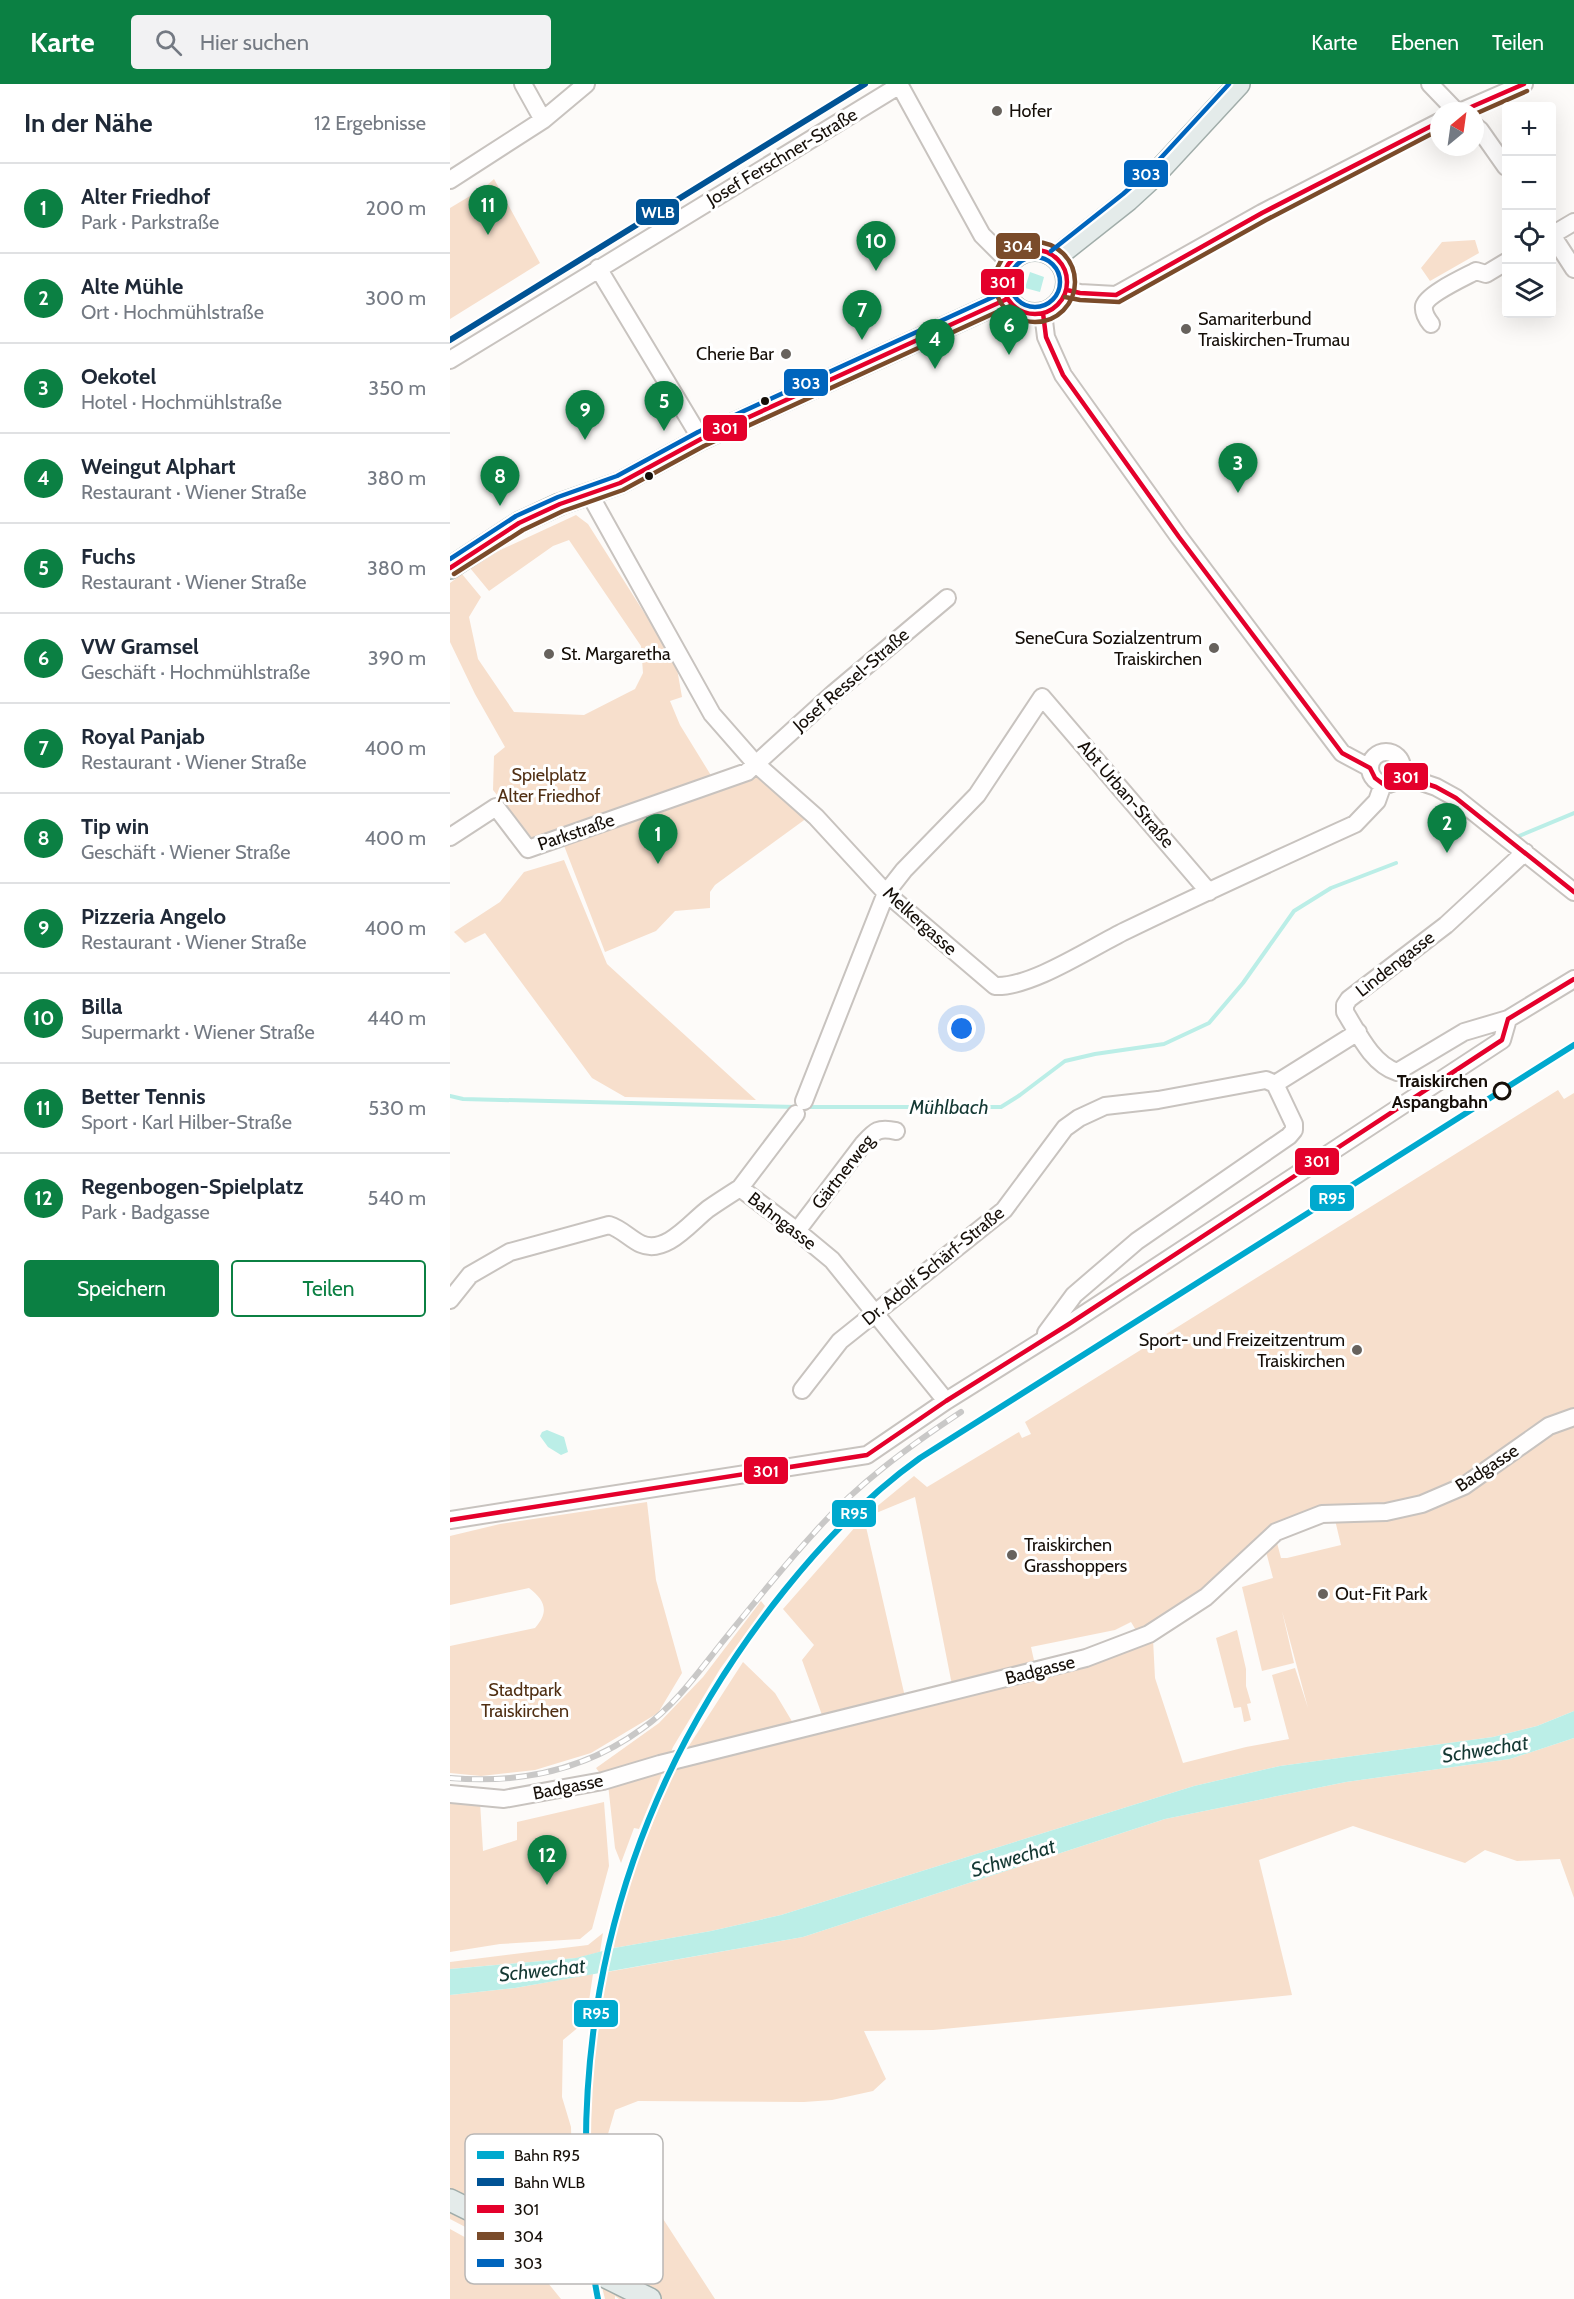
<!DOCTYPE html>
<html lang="de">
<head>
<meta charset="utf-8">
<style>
	body { margin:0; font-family:Cabin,sans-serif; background:#f2f2f3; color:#1f2937 }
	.controls { position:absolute; right:18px; top:18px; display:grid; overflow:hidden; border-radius:6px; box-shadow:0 6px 24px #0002 }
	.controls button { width:54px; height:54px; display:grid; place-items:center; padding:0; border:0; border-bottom:2px solid #e0e1e3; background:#fff; color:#1f2937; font:30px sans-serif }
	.compass { position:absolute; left:980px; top:18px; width:54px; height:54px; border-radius:50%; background:#fff; box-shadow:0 6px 24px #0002; rotate:29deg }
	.you { position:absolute; left:512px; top:945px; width:21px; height:21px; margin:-15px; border:4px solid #fff; border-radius:50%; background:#1a73e8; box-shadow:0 0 0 9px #1a73e833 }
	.badge { display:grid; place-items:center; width:39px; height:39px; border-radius:50%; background:#0b8043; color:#fff; font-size:20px; font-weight:700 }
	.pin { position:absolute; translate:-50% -50px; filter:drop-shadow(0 2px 3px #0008) }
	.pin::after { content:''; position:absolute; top:32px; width:21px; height:18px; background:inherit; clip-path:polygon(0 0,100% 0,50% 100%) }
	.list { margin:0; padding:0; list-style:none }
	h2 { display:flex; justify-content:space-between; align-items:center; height:78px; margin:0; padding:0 24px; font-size:26px }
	h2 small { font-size:20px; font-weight:400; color:#747a83 }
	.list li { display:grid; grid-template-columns:39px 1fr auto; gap:18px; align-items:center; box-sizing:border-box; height:90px; padding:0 24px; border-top:2px solid #e0e1e3 }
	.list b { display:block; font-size:22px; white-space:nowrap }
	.list p { margin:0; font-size:20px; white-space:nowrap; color:#747a83 }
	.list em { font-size:20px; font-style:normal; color:#747a83 }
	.actions { display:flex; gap:12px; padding:18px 24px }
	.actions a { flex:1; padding:14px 0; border:2px solid #0b8043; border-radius:6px; text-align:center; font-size:21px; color:#0b8043 }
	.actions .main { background:#0b8043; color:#fff }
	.icon { flex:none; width:33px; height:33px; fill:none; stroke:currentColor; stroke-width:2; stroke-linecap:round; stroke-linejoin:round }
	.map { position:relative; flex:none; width:1124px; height:2215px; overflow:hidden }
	header { display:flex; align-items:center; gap:36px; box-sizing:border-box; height:84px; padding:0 30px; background:#0b8043; color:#fff }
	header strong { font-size:28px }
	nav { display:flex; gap:33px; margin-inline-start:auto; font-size:21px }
	.search { width:420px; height:54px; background:#f2f2f3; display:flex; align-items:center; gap:15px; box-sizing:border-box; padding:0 21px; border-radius:6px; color:#747a83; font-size:22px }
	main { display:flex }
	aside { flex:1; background:#fff }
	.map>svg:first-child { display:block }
</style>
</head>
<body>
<header>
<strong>Karte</strong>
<div class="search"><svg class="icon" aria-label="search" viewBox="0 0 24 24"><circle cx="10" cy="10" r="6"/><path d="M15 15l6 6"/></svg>Hier suchen</div>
<nav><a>Karte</a><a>Ebenen</a><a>Teilen</a></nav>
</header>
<main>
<aside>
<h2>In der Nähe<small>12 Ergebnisse</small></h2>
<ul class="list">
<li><span class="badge">1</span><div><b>Alter Friedhof</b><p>Park · Parkstraße</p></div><em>200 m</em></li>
<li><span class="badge">2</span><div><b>Alte Mühle</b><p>Ort · Hochmühlstraße</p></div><em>300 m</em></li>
<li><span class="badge">3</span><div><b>Oekotel</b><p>Hotel · Hochmühlstraße</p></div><em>350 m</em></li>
<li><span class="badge">4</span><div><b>Weingut Alphart</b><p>Restaurant · Wiener Straße</p></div><em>380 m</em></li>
<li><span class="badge">5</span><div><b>Fuchs</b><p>Restaurant · Wiener Straße</p></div><em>380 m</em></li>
<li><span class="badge">6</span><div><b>VW Gramsel</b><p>Geschäft · Hochmühlstraße</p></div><em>390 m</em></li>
<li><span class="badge">7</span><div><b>Royal Panjab</b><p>Restaurant · Wiener Straße</p></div><em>400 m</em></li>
<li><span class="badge">8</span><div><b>Tip win</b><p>Geschäft · Wiener Straße</p></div><em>400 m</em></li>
<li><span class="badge">9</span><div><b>Pizzeria Angelo</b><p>Restaurant · Wiener Straße</p></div><em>400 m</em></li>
<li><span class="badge">10</span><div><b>Billa</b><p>Supermarkt · Wiener Straße</p></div><em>440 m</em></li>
<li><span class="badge">11</span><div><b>Better Tennis</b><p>Sport · Karl Hilber-Straße</p></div><em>530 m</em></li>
<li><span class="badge">12</span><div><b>Regenbogen-Spielplatz</b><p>Park · Badgasse</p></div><em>540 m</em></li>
</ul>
<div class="actions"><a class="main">Speichern</a><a>Teilen</a></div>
</aside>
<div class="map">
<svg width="1124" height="2215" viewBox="0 0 1124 2215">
	<rect width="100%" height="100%" fill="#fdfbf9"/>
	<path fill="#f7dfcc" d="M 44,95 L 90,179 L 0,235 L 0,124 L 35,103 Z
		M 1025,156 L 1029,169 L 980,197 L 971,184 L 992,158 Z
		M 126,431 L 138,440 L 226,579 L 232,613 L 220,617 L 230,641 L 262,693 L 82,754 L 43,706 L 44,672 L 55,663 L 25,610 L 0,558 L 0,499 L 12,490 L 31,513 L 19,533 L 28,575 L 64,628 L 134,631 L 185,605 L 193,589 L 191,562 L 119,456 L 103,462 L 39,507 L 20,484 L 46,468 Z
		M 309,692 L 357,734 L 265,801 L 260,808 L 260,824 L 225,827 L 206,847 L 155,868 L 113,759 Z
		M 114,776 L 157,880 L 306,1016 L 175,1013 L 142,994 L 35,849 L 15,859 L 4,848 L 50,818 L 74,788 Z
		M 1108,1006 L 1114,1015 L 1124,1009 L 1124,1324 L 1094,1336 L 1008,1400 L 944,1421 L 867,1426 L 751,1507 L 687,1548 L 681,1538 L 665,1546 L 581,1563 L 585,1581 L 502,1601 L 465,1413 L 414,1434 L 455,1613 L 372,1631 L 352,1576 L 364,1561 L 333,1525 L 414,1433 L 464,1392 L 477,1403 L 569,1348 L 572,1354 L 581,1350 L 575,1338 Z
		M 1124,1339 L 1124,1627 L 1087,1642 L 1043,1653 L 830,1682 L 744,1702 L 331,1831 L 261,1847 L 164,1864 L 165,1848 L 186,1780 L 227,1680 L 349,1651 L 375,1648 L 703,1555 L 705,1594 L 733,1679 L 796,1663 L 839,1655 L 822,1591 L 845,1584 L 858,1624 L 832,1527 L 844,1579 L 812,1587 L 792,1503 L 823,1494 L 815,1464 L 826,1455 L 831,1474 L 837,1474 L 891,1461 L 885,1436 L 955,1430 L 1116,1341 Z
		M 197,1418 L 206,1496 L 232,1589 L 208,1629 L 141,1669 L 85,1686 L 31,1692 L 0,1689 L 0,1562 L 85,1544 C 99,1528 96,1517 79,1504 L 0,1521 L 0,1452 L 50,1440 Z
		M 311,1517 L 315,1522 L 270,1585 L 223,1663 L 189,1745 L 184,1744 L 171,1779 L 165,1764 L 158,1700 L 146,1684 L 209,1639 L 253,1593 Z
		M 787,1546 L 796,1585 L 796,1602 L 801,1619 L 797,1620 L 801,1636 L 794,1638 L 791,1623 L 784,1624 L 766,1554 Z
		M 293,1578 L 325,1609 L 343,1639 L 235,1668 Z
		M 1124,1654 L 1124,1814 L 1110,1775 L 1067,1777 L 1035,1766 L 1015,1779 L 903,1742 L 809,1776 L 842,1911 L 483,1946 L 414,1947 L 436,1995 L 423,2007 L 382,2016 L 354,2018 L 188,2017 L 165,2026 L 158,2050 L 265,2215 L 169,2215 L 165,2212 L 165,2215 L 155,2215 L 151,2199 L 139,2038 L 147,1937 L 157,1888 L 353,1853 L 715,1735 L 896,1698 L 1060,1675 Z
		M 0,1716 L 30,1718 L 33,1767 L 67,1756 L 67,1738 L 154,1718 L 159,1782 L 142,1845 L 130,1855 L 50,1860 L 0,1868 Z
		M 153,1849 L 150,1868 L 127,1874 L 0,1885 L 0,1878 L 138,1861 Z
		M 143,1890 L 136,1937 L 113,1956 L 112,2013 L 121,2043 L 124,2160 L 0,2104 L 0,1911 L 65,1904 Z
		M 0,2124 L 106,2177 L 105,2190 L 0,2135 Z
		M 0,2145 L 98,2199 L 111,2215 L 0,2215 Z"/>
	<path fill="#bbeee7" d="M 580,188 L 594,193 L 590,208 L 575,204 Z
		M 97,1346 L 114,1353 L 118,1368 L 111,1371 L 98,1363 L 90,1352 L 92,1348 Z
		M 1124,1627 L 1124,1654 L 1060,1675 L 896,1698 L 715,1735 L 353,1853 L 65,1904 L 0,1911 L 0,1885 L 126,1874 L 164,1864 L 261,1847 L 331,1831 L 744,1702 L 830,1682 L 1043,1653 L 1087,1642 Z"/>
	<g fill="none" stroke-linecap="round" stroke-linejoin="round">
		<path stroke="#bbeee7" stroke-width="4" d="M 1069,752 L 1124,729
			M 0,1012 L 13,1015 L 347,1023
			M 354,1023 L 551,1023 L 570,1011 L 615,977 L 645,970 L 714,960 L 759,939 L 793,899 L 844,827 L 881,804 L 946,779"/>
		<g stroke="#c8c3bf" stroke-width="20">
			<path id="minor" d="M 73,0 L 93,36
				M 449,0 L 532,151 L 559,178
				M 980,0 L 1006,27
				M 1012,27 L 1074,0
				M 1025,42 L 1030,46 L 1056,83
				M 0,96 L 93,36 L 136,0
				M 1102,151 L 1124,185
				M 1102,151 L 1124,138
				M 148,184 L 251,355
				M 617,206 L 630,209 L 666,211 L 812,129 L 989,38
				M 593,229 L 596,253 L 613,291 L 729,453 L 892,669 L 920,684
				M 981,240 C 977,235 973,229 974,222 C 977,210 1015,193 1026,187 L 1036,190 L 1056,178
				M 0,276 L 450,1
				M 140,411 L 262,630 L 305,679 L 366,733 L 436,809 L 545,902 C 581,904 642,863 675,847 C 751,810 828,775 905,740 L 927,717 L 933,700
				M920 684a16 16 0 1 1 32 0a16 16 0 1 1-32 0Z
				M 951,691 L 986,703 L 1006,714 L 1124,808
				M 0,753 L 46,723 L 78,765 L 297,688 L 384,609 L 497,514
				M 1075,768 L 996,841 L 899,915 L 895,921 L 895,928 C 908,949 922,980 947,988 L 1014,948 L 1058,935 L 1124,895
				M 825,1000 L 908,948
				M 354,1017 L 436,809 L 454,786 L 527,711 L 592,613 L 759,808
				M 290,1104 L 346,1030
				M 347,1147 L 413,1060 C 425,1047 428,1043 446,1047
				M 0,1216 L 20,1191 L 60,1168 L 159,1141 C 172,1145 180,1155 191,1160 C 216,1171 241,1138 258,1125 C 268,1118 279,1111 290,1104 L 347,1147 L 382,1176 L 496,1317
				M 596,1249 L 624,1211 L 687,1157 L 839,1052 L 844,1046 L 844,1040 L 825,1000
				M 352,1306 L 390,1257 L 554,1126 L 615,1044 L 629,1034 L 655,1022 L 708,1016 L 816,996 L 825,1000
				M 0,1436 L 417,1371 L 496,1317 L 619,1240 L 1052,956 L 1058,935
				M 0,1710 L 54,1715 L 153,1697 L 210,1680 L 636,1574 L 699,1550 L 756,1513 L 826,1448 L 872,1430 L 936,1428 L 972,1420 L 1014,1402 L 1099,1342 L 1124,1333"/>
		</g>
		<g stroke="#a1adaa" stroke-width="24">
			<path id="major" d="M553 198a32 32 0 1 1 64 0a32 32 0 1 1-64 0Z
				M 606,173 L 678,116 L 702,94 L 789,0
				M 0,484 L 69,439 L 110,420 L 170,399 L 251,355 L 557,215
				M 0,2116 L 200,2215"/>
		</g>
		<use href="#minor" stroke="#fffefe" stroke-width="16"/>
		<use href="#major" stroke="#e4ebea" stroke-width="21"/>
		<g stroke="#c9c8c7" stroke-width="6">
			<path id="rail" d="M 0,1694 C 70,1700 136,1686 193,1644 C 224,1622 247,1590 270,1561 C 301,1523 331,1485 364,1449 C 406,1401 458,1363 511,1328"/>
		</g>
		<use href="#rail" stroke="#fff" stroke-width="4" stroke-dasharray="11" stroke-linecap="butt"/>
		<g stroke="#fff" stroke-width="9">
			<path id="bus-1" d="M 1012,27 L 1074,0
				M553 198a32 32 0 1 1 64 0a32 32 0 1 1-64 0Z
				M 617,206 L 630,209 L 666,211 L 812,129 L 989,38
				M 593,229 L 596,253 L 613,291 L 729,453 L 892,669 L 920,684 L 925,694 L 933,700 L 942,699 L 951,691 L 986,703 L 1006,714 L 1124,808
				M 0,484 L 69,439 L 110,420 L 170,399 L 251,355 L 557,215
				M 0,1436 L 417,1371 L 496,1317 L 619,1240 L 1052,956 L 1058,935 L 1124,895"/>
		</g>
		<g stroke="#fff" stroke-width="9">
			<path id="bus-2" d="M 1025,30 L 1077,7
				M545 198a40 40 0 1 1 80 0a40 40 0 1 1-80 0Z
				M 615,213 L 630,216 L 669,218 L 816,136 L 989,46
				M 4,490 L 73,446 L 113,427 L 173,406 L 254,362 L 560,222"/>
		</g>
		<g stroke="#fff" stroke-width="9">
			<path id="bus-3" d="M 601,167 L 673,110 L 697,89 L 779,0
				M560 198a25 25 0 1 1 50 0a25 25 0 1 1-50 0Z
				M 0,475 L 66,432 L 108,413 L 167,392 L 248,348 L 554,208"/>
		</g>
		<use href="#bus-1" stroke="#e4002b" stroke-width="4.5"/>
		<use href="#bus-2" stroke="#7a4b2a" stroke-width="4.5"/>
		<use href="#bus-3" stroke="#0065bd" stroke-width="4.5"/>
		<g stroke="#fff" stroke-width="10">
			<path id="rail-1" d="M 148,2215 C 139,2171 137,2127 136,2083 C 132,1868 200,1674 334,1507 C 374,1457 418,1411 470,1374 L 1124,961"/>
		</g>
		<g stroke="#fff" stroke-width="10">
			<path id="rail-2" d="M 0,256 L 415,0"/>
		</g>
		<use href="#rail-1" stroke="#00a9ce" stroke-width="6"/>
		<use href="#rail-2" stroke="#005395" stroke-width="6"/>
	</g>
	<g fill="#67625d" stroke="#fff" stroke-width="2">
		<circle cx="547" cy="27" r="6"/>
		<circle cx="736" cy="245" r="6"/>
		<circle cx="336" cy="270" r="6"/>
		<circle cx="764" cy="564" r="6"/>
		<circle cx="99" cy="570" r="6"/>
		<circle cx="907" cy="1266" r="6"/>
		<circle cx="562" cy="1471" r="6"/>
		<circle cx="873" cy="1510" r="6"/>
	</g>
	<g fill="#160f09" stroke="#fff" stroke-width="2">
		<circle cx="315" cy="317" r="5"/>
		<circle cx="199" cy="392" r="5"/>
	</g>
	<circle fill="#fff" stroke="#160f09" stroke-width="3" cx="1052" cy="1007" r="8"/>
	<g text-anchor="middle" stroke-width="6" stroke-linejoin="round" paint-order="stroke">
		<g font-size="18" fill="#160f09" stroke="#fff" text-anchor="start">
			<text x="559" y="33">Hofer</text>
			<text x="748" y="241">Samariterbund<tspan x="748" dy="21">Traiskirchen-Trumau</tspan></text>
			<text x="324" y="276" text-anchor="end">Cherie Bar</text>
			<text x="752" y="560" text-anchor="end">SeneCura Sozialzentrum<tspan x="752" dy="21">Traiskirchen</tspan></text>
			<text x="111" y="576">St. Margaretha</text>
			<text x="895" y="1262" text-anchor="end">Sport- und Freizeitzentrum<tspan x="895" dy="21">Traiskirchen</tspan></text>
			<text x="574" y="1467">Traiskirchen<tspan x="574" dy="21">Grasshoppers</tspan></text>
			<text x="885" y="1516">Out-Fit Park</text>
		</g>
		<g font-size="18" fill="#160f09" stroke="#fff">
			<text transform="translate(332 73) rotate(-31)" y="6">Josef Ferschner-Straße</text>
			<text transform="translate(401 596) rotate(-41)" y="6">Josef Ressel-Straße</text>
			<text transform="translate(676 710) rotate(49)" y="6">Abt Urban-Straße</text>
			<text transform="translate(126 748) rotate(-19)" y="6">Parkstraße</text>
			<text transform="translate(470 837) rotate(42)" y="6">Melkergasse</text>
			<text transform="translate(945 880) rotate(-38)" y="6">Lindengasse</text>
			<text transform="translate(393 1088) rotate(-52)" y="6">Gärtnerweg</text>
			<text transform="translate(332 1137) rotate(38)" y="6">Bahngasse</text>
			<text transform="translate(483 1182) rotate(-39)" y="6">Dr. Adolf Schärf-Straße</text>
			<text transform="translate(1037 1384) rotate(-33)" y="6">Badgasse</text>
			<text transform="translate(590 1586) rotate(-14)" y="6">Badgasse</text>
			<text transform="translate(118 1703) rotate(-11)" y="6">Badgasse</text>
		</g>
		<g font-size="18" fill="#502f13" stroke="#fff">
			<text x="99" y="697">Spielplatz<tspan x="99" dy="21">Alter Friedhof</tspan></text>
			<text x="75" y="1612">Stadtpark<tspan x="75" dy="21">Traiskirchen</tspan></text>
		</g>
		<g font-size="18" font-weight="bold" fill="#160f09" stroke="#fff" text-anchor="end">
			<text x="1038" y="1003">Traiskirchen<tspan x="1038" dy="21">Aspangbahn</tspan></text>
		</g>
		<g font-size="20" font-style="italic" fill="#143833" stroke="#fff">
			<text x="499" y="1030">Mühlbach</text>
			<text transform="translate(1035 1665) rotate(-9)" y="7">Schwechat</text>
			<text transform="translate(563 1774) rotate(-17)" y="7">Schwechat</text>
			<text transform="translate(92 1886) rotate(-6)" y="7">Schwechat</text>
		</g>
	</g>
	<rect x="15" y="2050" width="198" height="150" rx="9" fill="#fff" stroke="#b9b7b5" stroke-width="1.5"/>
	<rect x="27" y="2067" width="27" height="8" fill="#00a9ce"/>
	<rect x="27" y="2094" width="27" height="8" fill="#005395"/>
	<rect x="27" y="2121" width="27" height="8" fill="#e4002b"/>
	<rect x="27" y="2148" width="27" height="8" fill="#7a4b2a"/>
	<rect x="27" y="2175" width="27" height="8" fill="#0065bd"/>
	<g font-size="16" fill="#160f09">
		<text x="64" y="2077">Bahn R95</text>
		<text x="64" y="2104">Bahn WLB</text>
		<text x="64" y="2131">301</text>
		<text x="64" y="2158">304</text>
		<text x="64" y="2185">303</text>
	</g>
	<g stroke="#fff" stroke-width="2">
		<rect x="673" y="75" width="46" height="29" rx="6" fill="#0065bd"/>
		<rect x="185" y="114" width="45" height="28" rx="6" fill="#005395"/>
		<rect x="545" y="148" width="46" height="28" rx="6" fill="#7a4b2a"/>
		<rect x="530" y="184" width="45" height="28" rx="6" fill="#e4002b"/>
		<rect x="333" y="284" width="46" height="29" rx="6" fill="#0065bd"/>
		<rect x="252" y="330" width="46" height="28" rx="6" fill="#e4002b"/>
		<rect x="933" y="678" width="46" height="29" rx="6" fill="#e4002b"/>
		<rect x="844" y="1063" width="46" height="29" rx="6" fill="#e4002b"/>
		<rect x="859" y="1100" width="46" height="28" rx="6" fill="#00a9ce"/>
		<rect x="293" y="1372" width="46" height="29" rx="6" fill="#e4002b"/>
		<rect x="381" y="1415" width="46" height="29" rx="6" fill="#00a9ce"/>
		<rect x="123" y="1915" width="46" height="29" rx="6" fill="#00a9ce"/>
	</g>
	<g font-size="16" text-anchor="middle" font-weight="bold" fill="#fff">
		<text x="696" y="96">303</text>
		<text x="208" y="134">WLB</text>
		<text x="568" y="168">304</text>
		<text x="553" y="204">301</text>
		<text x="356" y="305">303</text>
		<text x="275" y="350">301</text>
		<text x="956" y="699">301</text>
		<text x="867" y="1083">301</text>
		<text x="882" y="1120">R95</text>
		<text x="316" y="1393">301</text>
		<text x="404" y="1435">R95</text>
		<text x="146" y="1935">R95</text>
	</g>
</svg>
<div class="controls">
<button>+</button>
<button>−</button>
<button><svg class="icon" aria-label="locate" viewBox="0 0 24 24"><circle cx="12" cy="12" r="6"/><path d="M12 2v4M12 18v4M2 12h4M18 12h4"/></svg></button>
<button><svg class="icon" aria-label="layers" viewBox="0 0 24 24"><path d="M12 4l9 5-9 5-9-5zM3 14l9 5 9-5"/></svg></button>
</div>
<svg class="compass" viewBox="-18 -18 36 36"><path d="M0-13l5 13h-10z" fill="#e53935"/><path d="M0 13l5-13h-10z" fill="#747a83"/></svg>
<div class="you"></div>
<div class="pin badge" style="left:208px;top:780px">1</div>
<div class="pin badge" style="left:997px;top:769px">2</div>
<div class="pin badge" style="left:788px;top:409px">3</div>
<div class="pin badge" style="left:485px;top:285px">4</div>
<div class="pin badge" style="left:214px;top:347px">5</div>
<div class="pin badge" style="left:559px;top:271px">6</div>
<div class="pin badge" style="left:412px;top:256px">7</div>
<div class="pin badge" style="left:50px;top:422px">8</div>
<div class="pin badge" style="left:135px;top:356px">9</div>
<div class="pin badge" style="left:426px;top:187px">10</div>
<div class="pin badge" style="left:38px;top:151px">11</div>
<div class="pin badge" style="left:97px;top:1801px">12</div>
</div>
</main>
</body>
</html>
